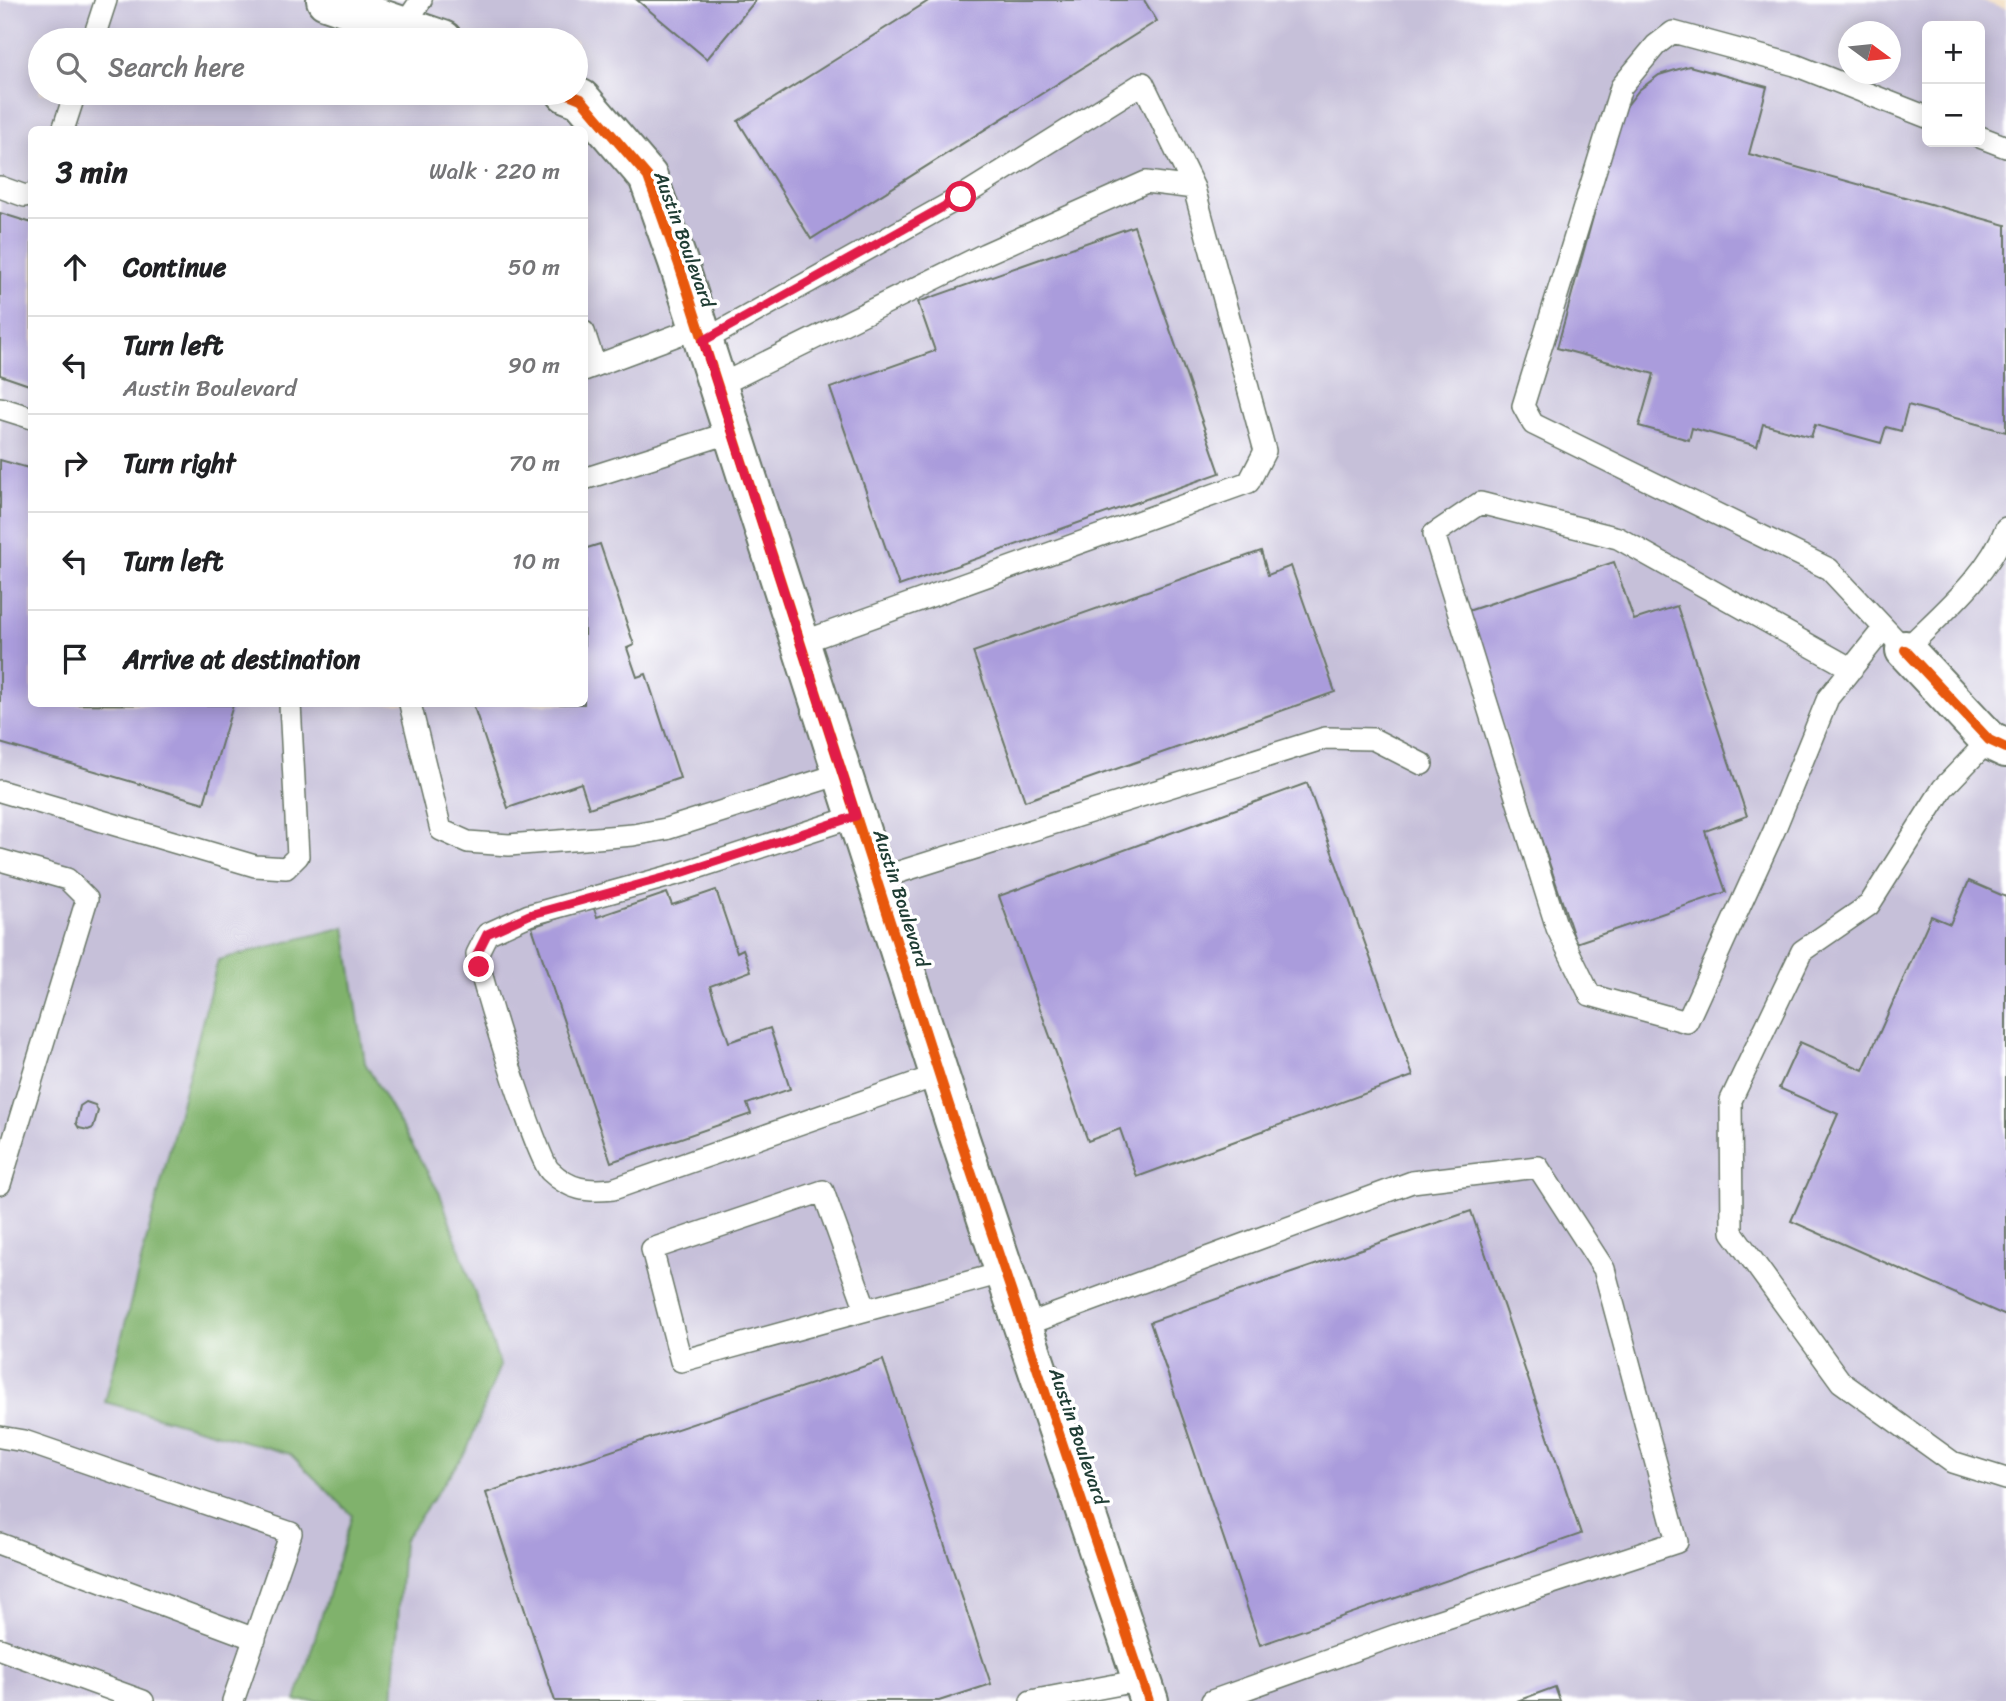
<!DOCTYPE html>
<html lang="en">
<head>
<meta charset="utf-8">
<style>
	body { margin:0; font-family:Sriracha,sans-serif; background:#f2f2f2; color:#202124 }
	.controls { position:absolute; right:21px; top:21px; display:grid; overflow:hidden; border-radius:10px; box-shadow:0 4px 18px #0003 }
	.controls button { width:63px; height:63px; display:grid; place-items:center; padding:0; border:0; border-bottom:2px solid #e0e0e0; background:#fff; color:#202124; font:35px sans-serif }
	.compass { position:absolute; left:1838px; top:21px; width:63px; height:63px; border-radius:50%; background:#fff; box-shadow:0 4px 18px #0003; rotate:105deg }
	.stop { position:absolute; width:21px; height:21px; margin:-16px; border:5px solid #e11d48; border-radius:50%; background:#fff }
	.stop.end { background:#e11d48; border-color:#fff; box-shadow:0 2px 7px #0008 }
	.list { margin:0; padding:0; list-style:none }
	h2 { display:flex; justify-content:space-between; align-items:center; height:91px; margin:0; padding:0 28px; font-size:30px }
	h2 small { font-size:23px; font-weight:400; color:#757577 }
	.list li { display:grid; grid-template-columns:46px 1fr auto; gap:21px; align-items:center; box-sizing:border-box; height:98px; padding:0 28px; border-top:2px solid #e0e0e0 }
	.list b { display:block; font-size:26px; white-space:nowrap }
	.list p { margin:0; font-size:23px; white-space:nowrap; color:#757577 }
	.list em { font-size:23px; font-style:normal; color:#757577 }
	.icon { flex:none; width:38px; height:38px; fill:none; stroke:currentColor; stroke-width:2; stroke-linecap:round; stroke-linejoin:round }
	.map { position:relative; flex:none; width:2006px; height:1701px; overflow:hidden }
	.search { position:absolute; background:#fff; box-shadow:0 4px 18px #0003; left:28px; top:28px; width:560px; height:77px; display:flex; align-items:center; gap:18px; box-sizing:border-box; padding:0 24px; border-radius:38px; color:#757577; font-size:26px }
	.panel { position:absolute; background:#fff; box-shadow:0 4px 18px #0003; left:28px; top:126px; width:560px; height:581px; border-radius:10px }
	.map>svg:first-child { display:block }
</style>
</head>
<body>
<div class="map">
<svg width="2006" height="1701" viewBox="0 0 2006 1701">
	<rect width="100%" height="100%" fill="#fff"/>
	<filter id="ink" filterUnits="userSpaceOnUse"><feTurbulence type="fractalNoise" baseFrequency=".0143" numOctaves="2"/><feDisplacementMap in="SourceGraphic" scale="14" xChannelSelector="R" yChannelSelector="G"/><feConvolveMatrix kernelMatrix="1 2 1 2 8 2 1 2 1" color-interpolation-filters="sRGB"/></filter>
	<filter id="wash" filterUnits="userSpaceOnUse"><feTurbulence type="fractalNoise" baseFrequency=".00686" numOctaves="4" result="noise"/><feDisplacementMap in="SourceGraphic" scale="28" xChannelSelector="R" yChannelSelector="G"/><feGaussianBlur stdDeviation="1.57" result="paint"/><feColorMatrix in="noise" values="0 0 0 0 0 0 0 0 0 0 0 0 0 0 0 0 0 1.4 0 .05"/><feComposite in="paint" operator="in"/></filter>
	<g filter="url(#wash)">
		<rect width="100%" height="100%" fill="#f3e0c5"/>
		<path fill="#c6c0d9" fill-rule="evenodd" d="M 0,0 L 1977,0 L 2006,9 L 2006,1701 L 0,1701 ZM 1927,26 L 1980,26 L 1980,142 L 1927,142 ZM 1848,32 L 1890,32 L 1890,74 L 1848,74 ZM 40,40 L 576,40 L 576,93 L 40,93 ZM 32,130 L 584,130 L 584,704 L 32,704 Z"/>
		<path fill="#80b26c" stroke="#507850" stroke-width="2" d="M 345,927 L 365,1063 L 440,1194 L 500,1365 L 467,1450 L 403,1541 L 393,1701 L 296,1701 L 352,1515 L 290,1454 L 105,1402 L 218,960 Z"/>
		<g id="blocks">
			<path fill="#aa9cdc" d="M 637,0 L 756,0 L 707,59 Z
				M 930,0 L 1144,0 L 1157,21 L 811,239 L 738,121 Z
				M 1689,66 L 1767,87 L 1749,154 L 2006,225 L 2006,432 L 1908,405 L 1901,431 L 1886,427 L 1881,443 L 1815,425 L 1811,437 L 1763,424 L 1757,446 L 1692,428 L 1689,440 L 1639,426 L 1654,374 L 1557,348 L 1622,112 L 1639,90 L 1659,75 Z
				M 0,213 L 32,223 L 32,386 L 0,375 Z
				M 1134,226 L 1220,473 L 899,586 L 830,388 L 935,351 L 918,302 Z
				M 0,460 L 32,469 L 32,704 L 233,705 L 204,803 L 0,743 Z
				M 600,544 L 634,645 L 627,648 L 637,677 L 646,674 L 680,778 L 589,808 L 581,783 L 508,808 L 473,704 L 584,704 L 584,549 Z
				M 1261,551 L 1268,575 L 1291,566 L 1335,692 L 1025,801 L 973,652 Z
				M 1614,562 L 1634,620 L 1677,606 L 1747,816 L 1705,831 L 1726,892 L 1576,943 L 1465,612 Z
				M 1307,783 L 1413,1076 L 1137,1177 L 1120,1129 L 1088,1141 L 999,896 Z
				M 1969,881 L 2006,897 L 2006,1316 L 1791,1221 L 1838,1114 L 1779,1088 L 1800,1042 L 1863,1070 L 1931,916 L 1950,924 Z
				M 716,890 L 737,952 L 743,949 L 751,971 L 710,986 L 729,1042 L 770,1028 L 790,1089 L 747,1104 L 751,1114 L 611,1162 L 532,927 L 593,906 L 597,917 L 667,893 L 672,905 Z
				M 86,1102 L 95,1105 L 98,1111 L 93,1128 L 88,1130 L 79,1128 L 76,1123 L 80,1106 Z
				M 1471,1211 L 1581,1534 L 1260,1645 L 1150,1322 Z
				M 883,1360 L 991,1684 L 939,1701 L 555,1701 L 486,1493 Z
				M 1555,1687 L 1560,1701 L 1517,1701 Z"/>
		</g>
	</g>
	<g filter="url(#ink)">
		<use href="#blocks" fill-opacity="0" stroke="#697667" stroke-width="2"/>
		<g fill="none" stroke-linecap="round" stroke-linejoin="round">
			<g stroke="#697667" stroke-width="24">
				<path id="lane" d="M 403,27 L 421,0
					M 93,40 L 106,0
					M 1927,117 L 1795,65 L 1673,32 L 1656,45 L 1621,87 L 1523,406 L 1533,424 L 1829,569 L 1905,650 C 1941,614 1988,576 2006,528
					M 63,130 L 75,93
					M 1980,137 L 2006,147
					M 0,187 L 25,196 L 32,194
					M 584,332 L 595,366
					M 703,341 L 961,197 L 1143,83 L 1194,188
					M 584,370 L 699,327
					M 718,386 L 985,254 L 1146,182 L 1194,188 L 1265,451 L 1249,482 L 800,643
					M 0,408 L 32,418
					M 584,479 L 732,432
					M 1852,669 L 1618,538 L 1480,503 L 1434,534 L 1557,928 L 1590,995 L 1687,1022 L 1774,831 L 1828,698 L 1884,628
					M 410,704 L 441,830 L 468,842 L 509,845 L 633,835 L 666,829 L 843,773
					M 1989,740 L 1943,788 L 1869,905 L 1802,951 L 1731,1100 L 1732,1232 L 1841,1382 L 1952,1462 L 2006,1479
					M 0,791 L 255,866 L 286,868 L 298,856 L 290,704
					M 856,816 L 681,873 L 529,915 L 487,934 L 477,954 C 480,979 537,1159 550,1171 C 570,1190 587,1192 613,1189 L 941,1074
					M 0,860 L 67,879 L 87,899 L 0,1184
					M 877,879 L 1325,738 L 1373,739 L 1422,764
					M 866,1310 L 823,1191 L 652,1249 L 681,1361 L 1005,1272
					M 1023,1326 L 1412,1182 L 1538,1167 L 1604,1269 L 1677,1542 L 1422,1626 L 1212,1701
					M 0,1437 L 24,1441 L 291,1533 L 233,1701
					M 0,1544 L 255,1639
					M 0,1649 L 143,1701
					M 1031,1701 L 1142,1680"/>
			</g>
			<g stroke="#697667" stroke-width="42">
				<path id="street" d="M 326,0 L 443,40
					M 566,93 L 581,99 L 648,177 L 678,262 L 957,1130 L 1149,1701
					M 1905,650 L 1989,740 L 2006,748"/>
			</g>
			<use href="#lane" stroke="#fff" stroke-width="21"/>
			<use href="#street" stroke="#fff" stroke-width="38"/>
			<g stroke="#fff" stroke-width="15">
				<path id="cycleway" d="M 566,93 L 581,99 L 648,177 L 678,262 L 957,1130 L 1149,1701
					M 1905,650 L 1989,740 L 2006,748"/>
			</g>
			<use href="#cycleway" stroke="#e8590c" stroke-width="10"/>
		</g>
	</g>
	<g fill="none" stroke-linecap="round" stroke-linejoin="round" filter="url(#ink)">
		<path stroke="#e11d48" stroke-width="9" d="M 479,967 L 477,954 L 487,934 L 529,915 L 681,873 L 856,816 L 703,341 L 961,197"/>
	</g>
	<g text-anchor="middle" stroke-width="7" stroke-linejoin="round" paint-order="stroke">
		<g font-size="19" fill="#1f3d34" stroke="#fff">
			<text transform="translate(685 239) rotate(70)" y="7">Austin Boulevard</text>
			<text transform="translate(902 898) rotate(72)" y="7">Austin Boulevard</text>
			<text transform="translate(1079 1436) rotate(71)" y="7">Austin Boulevard</text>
		</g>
	</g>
</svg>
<div class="controls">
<button>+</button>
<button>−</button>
</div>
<svg class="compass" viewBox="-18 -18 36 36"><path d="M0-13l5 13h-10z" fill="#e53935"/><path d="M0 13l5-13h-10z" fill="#757577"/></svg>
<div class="stop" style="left:961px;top:197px"></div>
<div class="stop end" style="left:479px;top:967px"></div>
<div class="search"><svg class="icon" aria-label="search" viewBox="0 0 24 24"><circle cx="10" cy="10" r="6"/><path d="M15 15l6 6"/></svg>Search here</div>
<section class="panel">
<h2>3 min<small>Walk · 220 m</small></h2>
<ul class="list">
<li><svg class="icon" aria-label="ahead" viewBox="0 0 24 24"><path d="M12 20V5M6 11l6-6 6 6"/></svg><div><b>Continue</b></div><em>50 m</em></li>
<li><svg class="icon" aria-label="left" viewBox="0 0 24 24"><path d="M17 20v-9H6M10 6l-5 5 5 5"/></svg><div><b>Turn left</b><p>Austin Boulevard</p></div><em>90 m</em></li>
<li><svg class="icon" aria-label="right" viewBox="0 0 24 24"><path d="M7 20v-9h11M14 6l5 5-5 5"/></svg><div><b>Turn right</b></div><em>70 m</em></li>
<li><svg class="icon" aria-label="left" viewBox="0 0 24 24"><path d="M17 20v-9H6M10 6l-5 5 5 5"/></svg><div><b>Turn left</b></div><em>10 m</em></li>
<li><svg class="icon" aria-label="arrive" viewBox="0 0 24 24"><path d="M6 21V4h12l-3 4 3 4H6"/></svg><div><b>Arrive at destination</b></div></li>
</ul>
</section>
</div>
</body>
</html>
